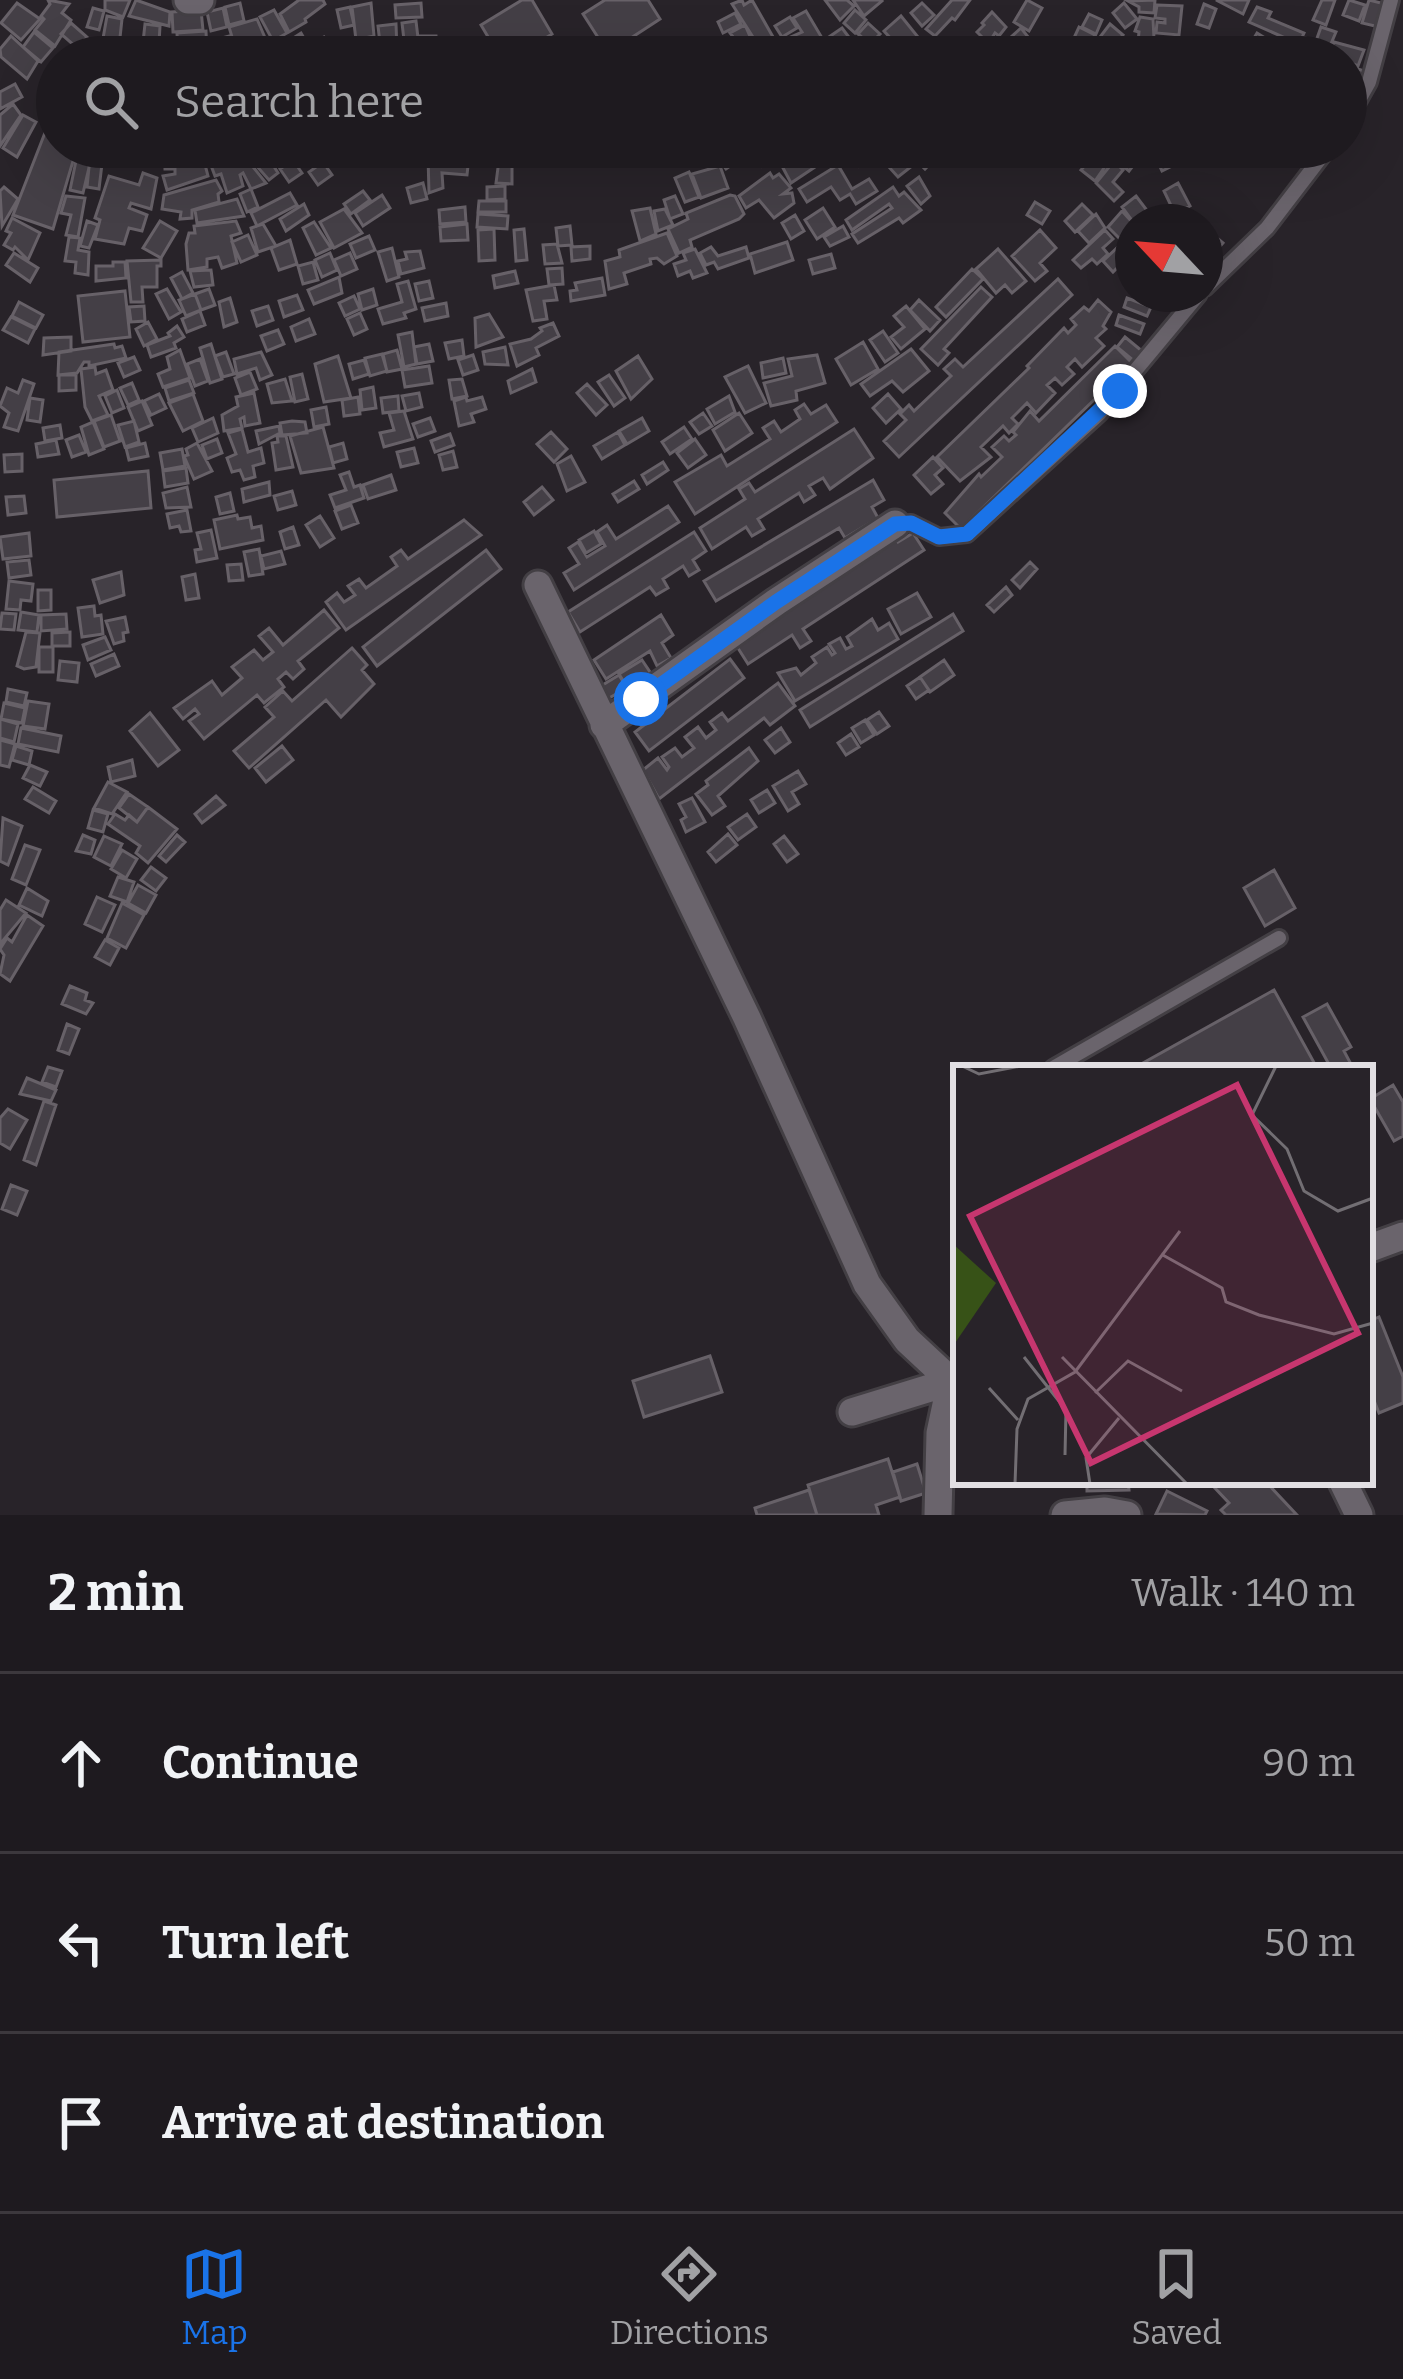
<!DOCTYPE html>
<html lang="en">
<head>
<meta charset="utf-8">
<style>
	body { margin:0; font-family:Bitter,serif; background:#2b272c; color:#f1f3f6 }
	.compass { position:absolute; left:1115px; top:204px; width:108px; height:108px; border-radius:50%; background:#1e1a1f; box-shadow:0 12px 48px #0002; rotate:296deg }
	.stop { position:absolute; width:36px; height:36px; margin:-27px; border:9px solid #1a73e8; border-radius:50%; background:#fff }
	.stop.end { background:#1a73e8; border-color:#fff; box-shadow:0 3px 12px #0008 }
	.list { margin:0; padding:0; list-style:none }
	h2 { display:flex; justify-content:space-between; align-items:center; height:156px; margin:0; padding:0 48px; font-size:51px }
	h2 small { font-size:39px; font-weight:400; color:#a1a1a4 }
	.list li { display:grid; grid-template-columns:78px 1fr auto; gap:36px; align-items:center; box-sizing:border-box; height:180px; padding:0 48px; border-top:3px solid #3c383d }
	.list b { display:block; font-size:45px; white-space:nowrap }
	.list em { font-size:39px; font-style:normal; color:#a1a1a4 }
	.icon { flex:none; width:66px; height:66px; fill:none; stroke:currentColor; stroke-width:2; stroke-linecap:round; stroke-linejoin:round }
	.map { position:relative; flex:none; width:1403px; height:1515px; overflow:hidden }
	.search { position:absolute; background:#1e1a1f; box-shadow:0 12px 48px #0002; left:36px; right:36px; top:36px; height:132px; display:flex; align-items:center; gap:30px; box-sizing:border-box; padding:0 42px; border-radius:66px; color:#a1a1a4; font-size:45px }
	.sheet { height:696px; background:#1e1a1f }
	nav { display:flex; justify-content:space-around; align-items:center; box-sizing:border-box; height:168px; border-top:3px solid #3c383d; background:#1e1a1f; font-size:33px; color:#a1a1a4 }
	nav a { display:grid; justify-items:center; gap:6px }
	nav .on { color:#1a73e8 }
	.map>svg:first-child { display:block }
</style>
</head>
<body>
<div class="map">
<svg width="1403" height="1515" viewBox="0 0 1403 1515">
	<rect width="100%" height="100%" fill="#282329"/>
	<path fill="#443f46" stroke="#676168" stroke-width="3" d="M 48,0 L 69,4 L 62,13 L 71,20 L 55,46 L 35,30 L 44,19 L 41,16 L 50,4 Z
		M 105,0 L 130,0 L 123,17 L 105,10 Z
		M 136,0 L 170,12 L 169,26 L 129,16 Z
		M 323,0 L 325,4 L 305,19 L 306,22 L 289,32 L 280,14 L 299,0 Z
		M 522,0 L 532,0 L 552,34 L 515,57 L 500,57 L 481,25 Z
		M 605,0 L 648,0 L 660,19 L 608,53 L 583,14 Z
		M 742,0 L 744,5 L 752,0 L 773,37 L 758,45 L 732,4 Z
		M 825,0 L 847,0 L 854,6 L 840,20 Z
		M 853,0 L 881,0 L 882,1 L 864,16 Z
		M 952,0 L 970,0 L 955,20 L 952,18 L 935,36 L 926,29 Z
		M 1027,0 L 1042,8 L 1029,31 L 1014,22 Z
		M 1155,0 L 1154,13 L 1139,12 L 1139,7 L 1128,1 Z
		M 1216,0 L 1249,0 L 1243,14 Z
		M 1322,0 L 1335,0 L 1326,25 L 1313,20 Z
		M 1349,0 L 1365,5 L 1359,21 L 1343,15 Z
		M 1369,0 L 1385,4 L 1379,27 L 1362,23 Z
		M 17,3 L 40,19 L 21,40 L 1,23 Z
		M 240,3 L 244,21 L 229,25 L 225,7 Z
		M 371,3 L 374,36 L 356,40 L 352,7 Z
		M 421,3 L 422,17 L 396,18 L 395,5 Z
		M 922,3 L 934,15 L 922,26 L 911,13 Z
		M 1124,3 L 1137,19 L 1125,28 L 1113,13 Z
		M 1204,4 L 1216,9 L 1209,28 L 1197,24 Z
		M 1157,5 L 1182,6 L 1179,35 L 1156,33 L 1157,22 L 1165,23 L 1165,19 L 1155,18 Z
		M 350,7 L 354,25 L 341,28 L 337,10 Z
		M 1257,7 L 1271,12 L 1268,18 L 1304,33 L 1299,44 L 1249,22 Z
		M 93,8 L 104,11 L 99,30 L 87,27 Z
		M 223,8 L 227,27 L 211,31 L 207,12 Z
		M 201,10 L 203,30 L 173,32 L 172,12 Z
		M 274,10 L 287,33 L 273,41 L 260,17 Z
		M 855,10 L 866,20 L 855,33 L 844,23 Z
		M 806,11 L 822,38 L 791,57 L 756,57 L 754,53 L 802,32 L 793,18 Z
		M 992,12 L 1006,27 L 999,36 L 995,33 L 982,54 L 972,45 L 981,36 L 977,32 L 984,25 L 982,23 Z
		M 735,13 L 741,24 L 723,33 L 718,22 Z
		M 1089,14 L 1102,20 L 1096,34 L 1082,27 Z
		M 107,16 L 122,19 L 119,47 L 102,44 Z
		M 901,16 L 918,37 L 902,51 L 884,31 Z
		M 790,17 L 797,28 L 782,37 L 775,26 Z
		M 1140,17 L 1153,19 L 1154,39 L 1149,45 L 1138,42 L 1139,32 L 1135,31 Z
		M 257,19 L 269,47 L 255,57 L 238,57 L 229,27 Z
		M 416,21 L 418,38 L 404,40 L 402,23 Z
		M 71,23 L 87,37 L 77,48 L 61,34 Z
		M 868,23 L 880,34 L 870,44 L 858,34 Z
		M 145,24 L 160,26 L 159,43 L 143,42 Z
		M 396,24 L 397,50 L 381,52 L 378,26 Z
		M 1110,24 L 1123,35 L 1113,47 L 1100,37 Z
		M 745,25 L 756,50 L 747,55 L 730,33 Z
		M 1079,27 L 1095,35 L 1088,47 L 1073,40 Z
		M 1321,27 L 1336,32 L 1330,46 L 1316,41 Z
		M 842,28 L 851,40 L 834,52 L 826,39 Z
		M 1021,28 L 1032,42 L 1021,51 L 1010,38 Z
		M 206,31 L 207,55 L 178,57 L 177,33 Z
		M 34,32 L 53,48 L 41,62 L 23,47 Z
		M 301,33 L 309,47 L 293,57 L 281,57 L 276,49 Z
		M 1257,33 L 1273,43 L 1264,57 L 1248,48 Z
		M 11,36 L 38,61 L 27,79 L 1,57 L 0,49 Z
		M 229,36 L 236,57 L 218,57 L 214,40 Z
		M 420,36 L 436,36 L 437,51 L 420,51 Z
		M 324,37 L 339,57 L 297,57 L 313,47 L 311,44 Z
		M 1303,37 L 1329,47 L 1325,57 L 1298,51 Z
		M 454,38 L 456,57 L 441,57 L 440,39 Z
		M 730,38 L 737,51 L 716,57 L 711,49 Z
		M 1334,42 L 1364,50 L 1358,66 L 1346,61 L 1346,57 L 1329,54 Z
		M 369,44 L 374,57 L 347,57 L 345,51 Z
		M 156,45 L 167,46 L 166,57 L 126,57 L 126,48 Z
		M 1346,65 L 1364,71 L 1360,85 L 1346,80 Z
		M 15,84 L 22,97 L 0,109 L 0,92 Z
		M 13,104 L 21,115 L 0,146 L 0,115 Z
		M 23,115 L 36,122 L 17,157 L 3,148 Z
		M 48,125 L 57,129 L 57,147 L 76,151 L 53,229 L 13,215 Z
		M 91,147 L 104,147 L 99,189 L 87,187 Z
		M 173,147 L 201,149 L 208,176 L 167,190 L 163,176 L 175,174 L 175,169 L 165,169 L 164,150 Z
		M 204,147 L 237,147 L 266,183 L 251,189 L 243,173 L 240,175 L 243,186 L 227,193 L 221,174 L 215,176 Z
		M 240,147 L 265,147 L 263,149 L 278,173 L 269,180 Z
		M 269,147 L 282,147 L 289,157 L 277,165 L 265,149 Z
		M 489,147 L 512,147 L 512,184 L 496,183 L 499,160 L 488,160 Z
		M 733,147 L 746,147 L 750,152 L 726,169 L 718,158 Z
		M 760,147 L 780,147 L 782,151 L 762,166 L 753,151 Z
		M 817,147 L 845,147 L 791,183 L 782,166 Z
		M 860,147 L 878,147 L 879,149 L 859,166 L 850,155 Z
		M 913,147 L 944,147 L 945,148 L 925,169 L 916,160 L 920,156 Z
		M 1089,147 L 1121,147 L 1108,163 Z
		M 1175,147 L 1182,161 L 1162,171 L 1155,156 Z
		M 1128,149 L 1139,158 L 1129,171 L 1117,161 Z
		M 903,154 L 912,166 L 898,177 L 888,166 Z
		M 453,155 L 469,157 L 467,175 L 442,173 L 443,188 L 429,193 L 428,156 Z
		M 77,156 L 91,159 L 83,193 L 70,190 Z
		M 1091,158 L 1104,168 L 1095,181 L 1081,170 Z
		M 293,160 L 302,173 L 289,182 L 280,169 Z
		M 1114,161 L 1123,170 L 1113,182 L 1123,192 L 1114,201 L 1096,183 Z
		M 323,162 L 332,175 L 318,185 L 309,172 Z
		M 838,165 L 852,189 L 869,179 L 877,191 L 856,204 L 850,194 L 840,200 L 831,187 L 807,202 L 799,189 Z
		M 720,166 L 728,188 L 701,198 L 692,174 Z
		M 689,172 L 699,197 L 685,202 L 675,178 Z
		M 143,173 L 157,178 L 151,209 L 131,203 L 129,208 L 147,215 L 142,231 L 129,228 L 124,244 L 95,239 L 100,220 L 95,218 L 109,176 L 139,185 Z
		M 770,173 L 773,178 L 779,174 L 791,188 L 783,194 L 792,193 L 794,203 L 774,218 L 759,200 L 746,208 L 739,196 Z
		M 919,177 L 930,196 L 921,204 L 907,186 Z
		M 216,180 L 222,191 L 218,194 L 219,202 L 192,210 L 192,218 L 180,219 L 181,212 L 162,209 L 164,195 Z
		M 423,183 L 427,199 L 411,203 L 407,188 Z
		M 1178,183 L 1190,206 L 1175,214 L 1164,191 Z
		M 505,186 L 505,199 L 487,200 L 487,187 Z
		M 4,187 L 18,199 L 2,226 L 0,191 Z
		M 893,187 L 899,196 L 904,192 L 921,210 L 903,223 L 899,218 L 858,243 L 852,234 L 892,208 L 889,204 L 852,230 L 846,220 Z
		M 251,189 L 258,207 L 247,212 L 240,194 Z
		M 363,191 L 370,200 L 351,214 L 344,204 Z
		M 290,193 L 297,205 L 257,226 L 251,213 Z
		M 382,195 L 390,208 L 363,226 L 355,213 Z
		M 730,195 L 735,196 L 744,214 L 739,219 L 690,240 L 692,247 L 679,253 L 668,229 L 688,219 L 686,213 Z
		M 66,196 L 85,198 L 78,237 L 66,235 L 71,215 L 61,213 Z
		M 675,196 L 683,214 L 670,219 L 664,200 Z
		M 1136,196 L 1152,217 L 1146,222 L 1133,222 L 1122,207 Z
		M 237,199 L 244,216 L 197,223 L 195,210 Z
		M 479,201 L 506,201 L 506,212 L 478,212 Z
		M 1035,202 L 1050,211 L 1042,224 L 1027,215 Z
		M 304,204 L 309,215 L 286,231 L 280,219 Z
		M 1082,204 L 1093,215 L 1075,232 L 1065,221 Z
		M 465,207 L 466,222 L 440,224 L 439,210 Z
		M 650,208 L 656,234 L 640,241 L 632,211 Z
		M 823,208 L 835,227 L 817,239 L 805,220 Z
		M 344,209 L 362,233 L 334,248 L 320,222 Z
		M 665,209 L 673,225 L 658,231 L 654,211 Z
		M 1122,211 L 1132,222 L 1128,226 L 1133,231 L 1129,248 L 1108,227 Z
		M 478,214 L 508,216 L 507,229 L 477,227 Z
		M 1096,214 L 1105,228 L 1089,243 L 1078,231 Z
		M 795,215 L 804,231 L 791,239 L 782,223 Z
		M 12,218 L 40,233 L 28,260 L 15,247 L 13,250 L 4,245 L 11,233 L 6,231 Z
		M 87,221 L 98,225 L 89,248 L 80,246 Z
		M 160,221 L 177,231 L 161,258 L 143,248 Z
		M 236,221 L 241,233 L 231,236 L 237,263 L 222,268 L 218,257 L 207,259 L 207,267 L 188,270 L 186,244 L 189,233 L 195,233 L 194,226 Z
		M 314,222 L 331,248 L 316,255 L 303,228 Z
		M 263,224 L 276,246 L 258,252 L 251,228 Z
		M 467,224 L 468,240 L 441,241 L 440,227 Z
		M 570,226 L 572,245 L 558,246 L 556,228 Z
		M 843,226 L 849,237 L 830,246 L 824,237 Z
		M 494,229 L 495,260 L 479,261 L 478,230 Z
		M 524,229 L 527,260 L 516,261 L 514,230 Z
		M 1040,230 L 1056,248 L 1040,263 L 1047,271 L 1035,281 L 1012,256 Z
		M 1105,230 L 1113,239 L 1103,248 L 1108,254 L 1097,264 L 1092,259 L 1081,268 L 1073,260 Z
		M 667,233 L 677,256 L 664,264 L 657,258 L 650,259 L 651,264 L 624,273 L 627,284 L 609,289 L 605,261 L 620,257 L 619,250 Z
		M 1211,233 L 1223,243 L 1209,259 L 1205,256 L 1205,240 Z
		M 248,235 L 257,255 L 241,262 L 232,242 Z
		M 369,236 L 375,250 L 356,258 L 350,244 Z
		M 69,237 L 80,238 L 78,250 L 89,252 L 88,275 L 75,273 L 76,262 L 65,261 Z
		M 290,240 L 297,264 L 279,270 L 271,248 Z
		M 787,242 L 793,260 L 755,273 L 750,254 Z
		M 557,244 L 562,263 L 545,264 L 543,245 Z
		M 1121,244 L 1131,254 L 1113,272 L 1103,261 Z
		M 590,246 L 590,259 L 572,261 L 571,247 Z
		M 711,247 L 718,256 L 746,247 L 749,258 L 718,269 L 714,262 L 706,265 L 700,253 Z
		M 392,248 L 399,277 L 387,281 L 378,252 Z
		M 695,249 L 707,273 L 693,278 L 690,271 L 678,276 L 674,264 L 686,260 L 683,253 Z
		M 998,249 L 1026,281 L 1012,293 L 1005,285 L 996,293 L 976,269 Z
		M 420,251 L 424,268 L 401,274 L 398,261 L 407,259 L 405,252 Z
		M 14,253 L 38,268 L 30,282 L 6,265 Z
		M 330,253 L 337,270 L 322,277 L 315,260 Z
		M 350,253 L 357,269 L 341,276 L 334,260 Z
		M 831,254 L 835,268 L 813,274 L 809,260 Z
		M 161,260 L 161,266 L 157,266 L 157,287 L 142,287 L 143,302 L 131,302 L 127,261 Z
		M 113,262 L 125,262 L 126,278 L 96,281 L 96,266 L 113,266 Z
		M 313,262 L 318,280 L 303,284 L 298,266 Z
		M 562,268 L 563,284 L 549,285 L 547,269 Z
		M 972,269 L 983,279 L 946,317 L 936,307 Z
		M 211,270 L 213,285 L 194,287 L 190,271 Z
		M 515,271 L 518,283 L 495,288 L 493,276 Z
		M 182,272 L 193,293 L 182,299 L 171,278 Z
		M 339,277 L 342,293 L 314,304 L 308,290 Z
		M 602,278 L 605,295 L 571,301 L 570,291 L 577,290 L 575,283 Z
		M 1058,279 L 1072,295 L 899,457 L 884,441 L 906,420 L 900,414 L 909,405 L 914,411 L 951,376 L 944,369 L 955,359 L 963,367 Z
		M 408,281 L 416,309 L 404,313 L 406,318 L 383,324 L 378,309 L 402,302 L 397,284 Z
		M 429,281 L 433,298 L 419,301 L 415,284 Z
		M 554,285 L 557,300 L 544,301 L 547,319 L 533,321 L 526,290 Z
		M 981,287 L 992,297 L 944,349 L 949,353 L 938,365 L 921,349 Z
		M 167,289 L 181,312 L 169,319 L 156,294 Z
		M 209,289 L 215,305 L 201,310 L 195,294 Z
		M 373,289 L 377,305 L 362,310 L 358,294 Z
		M 125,291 L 130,337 L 83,342 L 78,296 Z
		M 195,294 L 201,310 L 186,316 L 179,300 Z
		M 297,295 L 303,310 L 284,317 L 279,301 Z
		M 354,296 L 360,309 L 345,316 L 339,303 Z
		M 230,298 L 237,322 L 224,327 L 219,302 Z
		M 1127,298 L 1151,307 L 1147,316 L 1124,307 Z
		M 919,300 L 940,320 L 930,331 L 910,310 Z
		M 1098,300 L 1111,312 L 1103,326 L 1106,329 L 1096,338 L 1104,346 L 1082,367 L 1075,359 L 1067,367 L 1074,374 L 1062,385 L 1055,378 L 1047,385 L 1055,393 L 1036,413 L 1027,403 L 1012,418 L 1018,424 L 1009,433 L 1003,426 L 981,447 L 991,457 L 960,481 L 937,457 L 1029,368 L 1027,366 L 1064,328 L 1068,333 L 1076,325 L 1071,319 L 1084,307 L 1089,311 Z
		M 19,302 L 43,315 L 36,328 L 12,316 Z
		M 446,303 L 448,316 L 425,321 L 422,308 Z
		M 144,306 L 145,321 L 131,322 L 129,307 Z
		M 268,306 L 273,320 L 257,326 L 252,311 Z
		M 906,306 L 925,329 L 901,349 L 891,337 L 904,327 L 894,316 Z
		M 200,311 L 205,325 L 187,332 L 182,319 Z
		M 360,313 L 367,329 L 354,335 L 347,319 Z
		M 489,314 L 503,337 L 476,347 L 475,318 Z
		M 1119,315 L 1144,324 L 1140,334 L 1116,325 Z
		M 11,317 L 35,329 L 28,343 L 3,330 Z
		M 309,319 L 315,334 L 296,341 L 291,327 Z
		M 148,322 L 157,339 L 144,346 L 136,329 Z
		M 553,323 L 559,336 L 536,348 L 539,355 L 517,366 L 510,344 L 531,339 L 542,331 L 540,328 Z
		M 177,326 L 184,337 L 174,343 L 176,348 L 151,357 L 147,345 L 170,336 L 168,333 Z
		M 278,330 L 284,344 L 267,351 L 261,336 Z
		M 883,331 L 898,353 L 885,362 L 870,340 Z
		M 412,332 L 416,364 L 404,367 L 398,335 Z
		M 71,337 L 71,351 L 43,355 L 44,338 Z
		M 1125,337 L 1142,351 L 1134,361 L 1117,347 Z
		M 462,340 L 464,356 L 449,359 L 445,343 Z
		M 863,342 L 878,369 L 851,385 L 836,359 Z
		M 114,344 L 115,348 L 122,346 L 126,358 L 89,366 L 89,362 L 84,362 L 77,373 L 58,375 L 59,352 Z
		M 211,344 L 222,379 L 210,383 L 200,348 Z
		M 429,344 L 433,361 L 417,364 L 414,347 Z
		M 1115,346 L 1132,363 L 961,529 L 945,513 L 979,474 L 981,477 L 1002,457 L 992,447 L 1004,436 L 1009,441 L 1016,435 L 1013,432 L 1030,411 L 1039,421 Z
		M 505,347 L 508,365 L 485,364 L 483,352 Z
		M 911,349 L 929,371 L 903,392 L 892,381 L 870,396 L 861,384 Z
		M 180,350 L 190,378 L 163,387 L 158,374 L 170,369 L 167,357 Z
		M 397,350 L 402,369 L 387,372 L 383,354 Z
		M 226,352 L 234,374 L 223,377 L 215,356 Z
		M 261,352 L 272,375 L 260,380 L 256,368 L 237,374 L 234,359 Z
		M 382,354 L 387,371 L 370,376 L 365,358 Z
		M 473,355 L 478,370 L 463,375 L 458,360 Z
		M 817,355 L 825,383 L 796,391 L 797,400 L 771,406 L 764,383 L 792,376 L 788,359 Z
		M 338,356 L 351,398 L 324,402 L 315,364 Z
		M 638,356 L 652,379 L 631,399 L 616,371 Z
		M 134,357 L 140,370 L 124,377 L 118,363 Z
		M 783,358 L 786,373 L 763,378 L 761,363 Z
		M 200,359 L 208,381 L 195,386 L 187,364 Z
		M 364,360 L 369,374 L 353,379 L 349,364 Z
		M 429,366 L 432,383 L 405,387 L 402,370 Z
		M 748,366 L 766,403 L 745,413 L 725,377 Z
		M 95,367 L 96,374 L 106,370 L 113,390 L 99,396 L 108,415 L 92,421 L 85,407 L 81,369 Z
		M 532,369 L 536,382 L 511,393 L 508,381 Z
		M 250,372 L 257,389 L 241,395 L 235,378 Z
		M 302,374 L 308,399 L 295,402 L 290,377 Z
		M 59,375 L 76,375 L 76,390 L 59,391 Z
		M 609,375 L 625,398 L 614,406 L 598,382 Z
		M 285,379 L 292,401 L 272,403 L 267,384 Z
		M 462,379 L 467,396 L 452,399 L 449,380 Z
		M 23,380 L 34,384 L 18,431 L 4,427 L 9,413 L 0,406 L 7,388 L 18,393 Z
		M 189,380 L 194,393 L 169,401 L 165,388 Z
		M 132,383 L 139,400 L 128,405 L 120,388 Z
		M 587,384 L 607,405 L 596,415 L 577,393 Z
		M 373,387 L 376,408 L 362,410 L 360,390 Z
		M 117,390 L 124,408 L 112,413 L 105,396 Z
		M 254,393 L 260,423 L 245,426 L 244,417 L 240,419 L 242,428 L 224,431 L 222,415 L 238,406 L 236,397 Z
		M 419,393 L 422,407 L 406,411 L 402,396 Z
		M 159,394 L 166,408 L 151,415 L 144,401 Z
		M 193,394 L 203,421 L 183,431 L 169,403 Z
		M 888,394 L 901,409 L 886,423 L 873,408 Z
		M 398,396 L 399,411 L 383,413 L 381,398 Z
		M 729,396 L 735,412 L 715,424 L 707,409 Z
		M 358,397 L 360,414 L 344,416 L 342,400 Z
		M 466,397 L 467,401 L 482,397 L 486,409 L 471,414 L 474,422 L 459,426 L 454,401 Z
		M 30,398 L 43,400 L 40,422 L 27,420 Z
		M 142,401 L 152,425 L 138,431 L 128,407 Z
		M 804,404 L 811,414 L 826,405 L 837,422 L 695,514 L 675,482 L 721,455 L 727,466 L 770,439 L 763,428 L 774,421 L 781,432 L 800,419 L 795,410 Z
		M 326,407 L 329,424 L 314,427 L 311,410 Z
		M 404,411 L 413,439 L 384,447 L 380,433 L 394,430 L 389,413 Z
		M 703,413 L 712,426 L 699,434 L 690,422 Z
		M 739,413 L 752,433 L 725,451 L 713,430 Z
		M 111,415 L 120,441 L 104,447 L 94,421 Z
		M 213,418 L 218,433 L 198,442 L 192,428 Z
		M 430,418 L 435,431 L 418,437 L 413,424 Z
		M 642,418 L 649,431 L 627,444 L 619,431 Z
		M 134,421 L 139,442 L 125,447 L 118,425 Z
		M 292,421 L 305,422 L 307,433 L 282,435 L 280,423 Z
		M 93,422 L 104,449 L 89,455 L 81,427 Z
		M 60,425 L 62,438 L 45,441 L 43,428 Z
		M 279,426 L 280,433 L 259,444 L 256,431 Z
		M 323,427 L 334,468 L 301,473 L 290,436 Z
		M 684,427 L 692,439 L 670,454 L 662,442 Z
		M 242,429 L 248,452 L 261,448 L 264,463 L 253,466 L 255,477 L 244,480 L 240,470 L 232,472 L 227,458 L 236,454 L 228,433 Z
		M 854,429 L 873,458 L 830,489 L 823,478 L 809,486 L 815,495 L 804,502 L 799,493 L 758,519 L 764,529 L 752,536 L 746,527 L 712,549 L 700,528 L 745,499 L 739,489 L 749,483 L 755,492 Z
		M 551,432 L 567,449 L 554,462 L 537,444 Z
		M 618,432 L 625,445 L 602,459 L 594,446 Z
		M 450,434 L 454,445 L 435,452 L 431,441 Z
		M 79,435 L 86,452 L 72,457 L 66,440 Z
		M 277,436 L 286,436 L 293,467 L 276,470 L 272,443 L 278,442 Z
		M 217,439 L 222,453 L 207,459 L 202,445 Z
		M 695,439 L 706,455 L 688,468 L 677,453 Z
		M 56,440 L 59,454 L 38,457 L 36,444 Z
		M 145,443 L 148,456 L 129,460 L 126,448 Z
		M 197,443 L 212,471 L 194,479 L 184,456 L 188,455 L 186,449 Z
		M 343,443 L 347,459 L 333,463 L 329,447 Z
		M 414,448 L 418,463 L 401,467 L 397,452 Z
		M 182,449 L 185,466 L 163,470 L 160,453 Z
		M 453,451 L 457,467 L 443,470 L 439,455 Z
		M 22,454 L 22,471 L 5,472 L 4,455 Z
		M 571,456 L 585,482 L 567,491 L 557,464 Z
		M 933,457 L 943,468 L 935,475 L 943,484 L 931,494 L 914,475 Z
		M 663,462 L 668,470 L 647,484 L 642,475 Z
		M 186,468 L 188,483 L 165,487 L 163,471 Z
		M 148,471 L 151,508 L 57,517 L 54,480 Z
		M 349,472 L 354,487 L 360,485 L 364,498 L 335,508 L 330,495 L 346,490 L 340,475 Z
		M 391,475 L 396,490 L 368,499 L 363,485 Z
		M 873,480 L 884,500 L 872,507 L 878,518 L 845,538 L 839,528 L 716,601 L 704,581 Z
		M 634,481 L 639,489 L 618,502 L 613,494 Z
		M 269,482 L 270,495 L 244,502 L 242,489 Z
		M 187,487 L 191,507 L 166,508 L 163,493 Z
		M 542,487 L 553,500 L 534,515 L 524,502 Z
		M 292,491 L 296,505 L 278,510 L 274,496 Z
		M 230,493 L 234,511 L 220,514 L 216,497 Z
		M 24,496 L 26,513 L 8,515 L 6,497 Z
		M 351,505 L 358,523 L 342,529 L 335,511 Z
		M 668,506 L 679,522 L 574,590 L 564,573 L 579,564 L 569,548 L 578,542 L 587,557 L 605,546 L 597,532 L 607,525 L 616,539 Z
		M 187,510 L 191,531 L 181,532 L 179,526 L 170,528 L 167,514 Z
		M 237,515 L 238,519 L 250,517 L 252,528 L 261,526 L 263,540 L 220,549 L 214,520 Z
		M 320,516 L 334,538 L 320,547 L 306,525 Z
		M 464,520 L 481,535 L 346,630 L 326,602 L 337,593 L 344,602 L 355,595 L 348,586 L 359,579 L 366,588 L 397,566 L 391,557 L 401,550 L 408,559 Z
		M 293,527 L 299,545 L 285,549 L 280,532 Z
		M 211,530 L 217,558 L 197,562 L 195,550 L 201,549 L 197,533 Z
		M 594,531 L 601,544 L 586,553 L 579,540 Z
		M 694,532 L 706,551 L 693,560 L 699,570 L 689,576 L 683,566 L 663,579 L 668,588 L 656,595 L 650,587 L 580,632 L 568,612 Z
		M 29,533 L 31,556 L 3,559 L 0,537 Z
		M 913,533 L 924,550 L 803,629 L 811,641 L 800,648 L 792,635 L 748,664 L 736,645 L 895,538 L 898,542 Z
		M 259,549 L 263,574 L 249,576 L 244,552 Z
		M 486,550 L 501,569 L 377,666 L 363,647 Z
		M 281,551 L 285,564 L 264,569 L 261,556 Z
		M 29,560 L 31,575 L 9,578 L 7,562 Z
		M 1030,562 L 1037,569 L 1020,588 L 1012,580 Z
		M 241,564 L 243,580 L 229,581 L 227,565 Z
		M 121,572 L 124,595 L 100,603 L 93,580 Z
		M 195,574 L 199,598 L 186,600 L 182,577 Z
		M 9,581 L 33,584 L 31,601 L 21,600 L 20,610 L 6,609 Z
		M 1006,587 L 1012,595 L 994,612 L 987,605 Z
		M 38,590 L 51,590 L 51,610 L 38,611 Z
		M 917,593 L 931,617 L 901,634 L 888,609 Z
		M 94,606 L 95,616 L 101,615 L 103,634 L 82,637 L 78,608 Z
		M 324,610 L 339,628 L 298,661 L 304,669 L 293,679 L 286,672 L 278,679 L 284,687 L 264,703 L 257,695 L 204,739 L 189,721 L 199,714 L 195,709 L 183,719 L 174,708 L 212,681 L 222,695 L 242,678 L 232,667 L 254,650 L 263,660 L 273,652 L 259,636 L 269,628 L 283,645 Z
		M 21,612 L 39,615 L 37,632 L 18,630 Z
		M 2,613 L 16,614 L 14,630 L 0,629 Z
		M 66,614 L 67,629 L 41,631 L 41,615 Z
		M 953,614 L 963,631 L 810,727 L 800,710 Z
		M 661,615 L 673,635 L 662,643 L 671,658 L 657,666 L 650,651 L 606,679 L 594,660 Z
		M 125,617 L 128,632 L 123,633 L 124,641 L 114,644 L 106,621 Z
		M 872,619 L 878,630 L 889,623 L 898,639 L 795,701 L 778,673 L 796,668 L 801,675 L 816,663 L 812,657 L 827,647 L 832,655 L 835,653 L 829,644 L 840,638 L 846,649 L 852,646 L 847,637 Z
		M 26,632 L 40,633 L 36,667 L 24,669 L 17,666 Z
		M 70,632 L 70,646 L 52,646 L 52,633 Z
		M 105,637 L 111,650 L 88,660 L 83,645 Z
		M 39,647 L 53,647 L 53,672 L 39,672 Z
		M 352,648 L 367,665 L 362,670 L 374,684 L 341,717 L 326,700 L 249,768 L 234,751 L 274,717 L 265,707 L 283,691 L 292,701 Z
		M 114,654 L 119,666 L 96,676 L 91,664 Z
		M 730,659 L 744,678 L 649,751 L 635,732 Z
		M 642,660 L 652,675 L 627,687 L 619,674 Z
		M 944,660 L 954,675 L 930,692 L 920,677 Z
		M 60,661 L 79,663 L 77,682 L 58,680 Z
		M 619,675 L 627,688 L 609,698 L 601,686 Z
		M 920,677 L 929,690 L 916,699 L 907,686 Z
		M 778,683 L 795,706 L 770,725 L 764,718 L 659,799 L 643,770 L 658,758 L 667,770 L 669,767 L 662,757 L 675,748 L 682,757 L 694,748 L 685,737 L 698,727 L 706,738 L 716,730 L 710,722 L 722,713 L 728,721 Z
		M 8,689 L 27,693 L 24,706 L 6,702 Z
		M 28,701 L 49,704 L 45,729 L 23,726 Z
		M 4,703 L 25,708 L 22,723 L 1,719 Z
		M 879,712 L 889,726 L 877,734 L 867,720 Z
		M 150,713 L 179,750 L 158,766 L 130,731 Z
		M 0,719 L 18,724 L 14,742 L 0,738 Z
		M 865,720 L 874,735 L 861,743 L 852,728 Z
		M 21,728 L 61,736 L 58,752 L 18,744 Z
		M 781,728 L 790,742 L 775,753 L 765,740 Z
		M 851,734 L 859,747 L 846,755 L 838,743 Z
		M 0,740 L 15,744 L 9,767 L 0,765 Z
		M 16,746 L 32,751 L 29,765 L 12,760 Z
		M 282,746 L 293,760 L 266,782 L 255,768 Z
		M 749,748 L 758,761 L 718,796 L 725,806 L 712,815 L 696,794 L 708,785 L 706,781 Z
		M 132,760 L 135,776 L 111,782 L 108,767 Z
		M 30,765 L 47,772 L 40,786 L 23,778 Z
		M 798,771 L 806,784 L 792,792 L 799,804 L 788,811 L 773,786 Z
		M 108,782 L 127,792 L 112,814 L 94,808 Z
		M 33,787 L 56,801 L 49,813 L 25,799 Z
		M 767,790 L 775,803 L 759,813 L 751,800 Z
		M 129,794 L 148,807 L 137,822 L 119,808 Z
		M 216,796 L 225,805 L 202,823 L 195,814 Z
		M 692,798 L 705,822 L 686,832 L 681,820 L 686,817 L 679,804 Z
		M 148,807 L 177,829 L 148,863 L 136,853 L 140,846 L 108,824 L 115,814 L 125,820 L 129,815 L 137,822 Z
		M 93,810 L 108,814 L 103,832 L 88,828 Z
		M 747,814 L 756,827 L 738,840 L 728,827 Z
		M 3,818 L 22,826 L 8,865 L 0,861 Z
		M 728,834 L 737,845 L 716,862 L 708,852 Z
		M 83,835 L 95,840 L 91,854 L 76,851 Z
		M 177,835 L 185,842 L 166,862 L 159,856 Z
		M 104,836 L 122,844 L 111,866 L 94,857 Z
		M 784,836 L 798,854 L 787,862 L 774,844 Z
		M 25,845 L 40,850 L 26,885 L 12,879 Z
		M 122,850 L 137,859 L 126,878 L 111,869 Z
		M 151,867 L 166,878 L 156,891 L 141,880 Z
		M 1274,870 L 1295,908 L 1265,926 L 1244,888 Z
		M 118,877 L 134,882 L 127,902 L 110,896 Z
		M 138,885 L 156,895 L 146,913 L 128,903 Z
		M 27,888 L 48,901 L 42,916 L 19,905 Z
		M 97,897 L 115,905 L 102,932 L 85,924 Z
		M 6,900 L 26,913 L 0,944 L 0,910 Z
		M 122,903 L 144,915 L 126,948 L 107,938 Z
		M 27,915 L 43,926 L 10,981 L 0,974 L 4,955 L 0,949 L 7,938 L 12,942 Z
		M 105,940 L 119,948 L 110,965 L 95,957 Z
		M 70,986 L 87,993 L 85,1000 L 93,1003 L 86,1014 L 62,1004 Z
		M 1274,990 L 1317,1068 L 1134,1068 Z
		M 1327,1004 L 1351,1047 L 1344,1051 L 1352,1066 L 1348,1068 L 1331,1068 L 1303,1017 Z
		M 67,1024 L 79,1029 L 69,1054 L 58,1050 Z
		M 48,1067 L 62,1071 L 56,1087 L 42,1082 Z
		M 27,1078 L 56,1090 L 51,1101 L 20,1094 Z
		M 1393,1085 L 1403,1102 L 1403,1136 L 1394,1141 L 1370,1099 Z
		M 44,1101 L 56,1105 L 36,1165 L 24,1160 Z
		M 8,1109 L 27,1120 L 10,1149 L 0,1143 L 0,1118 Z
		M 11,1185 L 27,1191 L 17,1215 L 2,1209 Z
		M 1379,1317 L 1403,1377 L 1403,1403 L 1379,1413 L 1370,1390 L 1370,1321 Z
		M 710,1356 L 722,1392 L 644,1417 L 633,1381 Z
		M 888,1459 L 900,1497 L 876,1505 L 879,1515 L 817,1515 L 808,1485 Z
		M 917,1464 L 926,1493 L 901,1501 L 893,1472 Z
		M 1087,1482 L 1128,1482 L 1129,1490 L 1087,1491 Z
		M 1217,1482 L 1266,1482 L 1297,1515 L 1226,1515 L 1221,1510 L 1229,1503 L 1213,1486 Z
		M 809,1490 L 817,1515 L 757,1515 L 755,1508 Z
		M 1167,1491 L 1207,1511 L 1205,1515 L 1156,1514 Z"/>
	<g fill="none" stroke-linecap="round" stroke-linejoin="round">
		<g stroke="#433f44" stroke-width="20">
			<path id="lane" d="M 1346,123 L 1369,82 L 1391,0
				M 1205,288 L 1267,228 L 1329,147
				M 895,524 L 911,523 L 939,537 L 967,534 L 1100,413 L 1199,294
				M 1053,1068 L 1279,938"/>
		</g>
		<g stroke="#433f44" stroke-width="33">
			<path id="street" d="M 188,0 L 200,0
				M 538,585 L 747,1018 L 867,1284 L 907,1340 L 951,1381 L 940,1433 L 938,1515
				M 604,725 L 776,602 L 895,524
				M 1370,1248 L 1403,1236
				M 852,1412 L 956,1380
				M 1343,1482 L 1359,1515
				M 1065,1515 L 1105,1511 L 1127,1515"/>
		</g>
		<use href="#lane" stroke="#6a646c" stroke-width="14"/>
		<use href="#street" stroke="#6a646c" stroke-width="27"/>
	</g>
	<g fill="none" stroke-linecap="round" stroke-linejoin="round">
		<path stroke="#1a73e8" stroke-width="15" d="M 641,699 L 776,602 L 895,524 L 911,523 L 939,537 L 967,534 L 1120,391"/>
	</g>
	<g transform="translate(953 1065)">
		<rect width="420" height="420" fill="#282329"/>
		<path d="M 0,179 L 43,218 L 0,281 Z" fill="#375217"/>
		<path fill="none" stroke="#726e73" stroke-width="3" d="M 9,1 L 26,9 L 68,1M 323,1 L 299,50 L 334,84 L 351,126 L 385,146 L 420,133M 208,189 L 269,223 L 273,237 L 306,250 L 381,269 L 420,258M 71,292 L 113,345 L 112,390M 109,292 L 234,419M 36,323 L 65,355M 142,328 L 175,296 L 229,326M 62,419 L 64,364 L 75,334 L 122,307 L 227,166M 137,419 L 133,393 L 166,353"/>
		<path fill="#c7366f" fill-opacity="0.15" stroke="#c7366f" stroke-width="6" d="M 284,20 L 405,268 L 138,398 L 17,151 Z"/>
		<rect width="420" height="420" fill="none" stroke="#e2dfe3" stroke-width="6"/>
	</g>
</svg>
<svg class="compass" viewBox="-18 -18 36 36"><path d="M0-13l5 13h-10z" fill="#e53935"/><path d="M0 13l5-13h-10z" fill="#a1a1a4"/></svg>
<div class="stop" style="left:641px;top:699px"></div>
<div class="stop end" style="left:1120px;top:391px"></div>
<div class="search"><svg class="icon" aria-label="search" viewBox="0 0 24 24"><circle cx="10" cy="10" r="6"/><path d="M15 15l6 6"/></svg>Search here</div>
</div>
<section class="sheet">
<h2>2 min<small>Walk · 140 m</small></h2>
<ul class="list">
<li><svg class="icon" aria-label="ahead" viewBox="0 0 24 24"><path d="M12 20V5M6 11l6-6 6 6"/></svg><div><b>Continue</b></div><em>90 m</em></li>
<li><svg class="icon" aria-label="left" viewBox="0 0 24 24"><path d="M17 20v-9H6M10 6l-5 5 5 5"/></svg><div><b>Turn left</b></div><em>50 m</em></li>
<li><svg class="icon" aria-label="arrive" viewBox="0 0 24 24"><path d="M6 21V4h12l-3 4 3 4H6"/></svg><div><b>Arrive at destination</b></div></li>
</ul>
</section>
<nav>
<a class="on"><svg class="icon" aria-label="map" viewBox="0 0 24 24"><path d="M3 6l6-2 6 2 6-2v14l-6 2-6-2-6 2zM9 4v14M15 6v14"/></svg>Map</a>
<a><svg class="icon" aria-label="directions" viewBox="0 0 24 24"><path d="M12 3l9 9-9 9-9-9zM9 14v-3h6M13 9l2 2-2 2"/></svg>Directions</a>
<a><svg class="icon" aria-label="saved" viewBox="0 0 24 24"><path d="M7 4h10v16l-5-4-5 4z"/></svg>Saved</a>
</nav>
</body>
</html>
